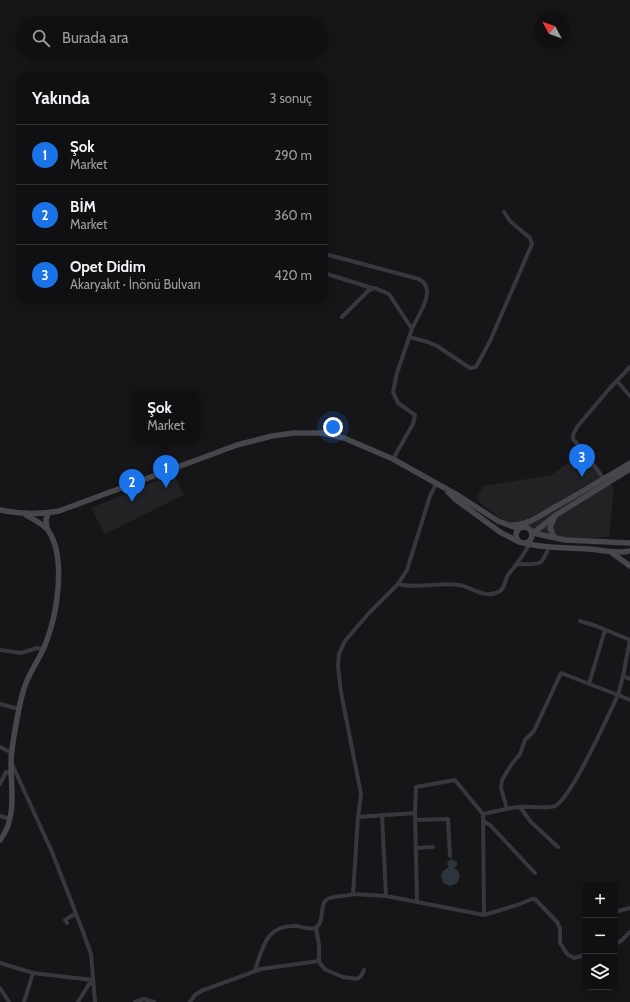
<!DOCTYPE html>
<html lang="tr">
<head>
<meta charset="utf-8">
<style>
	body { margin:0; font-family:Cabin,sans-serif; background:#19191b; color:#f1f3f6 }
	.controls { position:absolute; right:12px; bottom:12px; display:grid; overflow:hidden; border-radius:8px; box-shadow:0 2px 6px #0003 }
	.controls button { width:36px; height:36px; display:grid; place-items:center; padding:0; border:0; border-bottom:1px solid #303032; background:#101012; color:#f1f3f6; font:20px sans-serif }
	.compass { position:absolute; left:534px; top:12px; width:36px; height:36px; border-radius:50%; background:#101012; box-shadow:0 2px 6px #0003; rotate:311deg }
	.you { position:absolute; left:333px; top:427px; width:14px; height:14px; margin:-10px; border:3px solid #fff; border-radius:50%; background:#1a73e8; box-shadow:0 0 0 6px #1a73e833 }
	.badge { display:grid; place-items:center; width:26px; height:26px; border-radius:50%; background:#1a73e8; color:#fff; font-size:13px; font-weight:700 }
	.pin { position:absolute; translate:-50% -33px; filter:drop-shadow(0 1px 2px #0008) }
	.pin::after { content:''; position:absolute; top:21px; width:14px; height:12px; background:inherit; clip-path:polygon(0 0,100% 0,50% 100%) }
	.popup { position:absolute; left:133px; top:390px; width:66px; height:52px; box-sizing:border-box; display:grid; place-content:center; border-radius:8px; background:#101012; filter:drop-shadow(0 1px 3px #0005); font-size:13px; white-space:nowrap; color:#9c9d9f }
	.popup b { font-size:15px; color:#f1f3f6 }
	.popup::after { content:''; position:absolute; left:50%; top:100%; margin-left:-8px; border:8px solid transparent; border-top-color:#101012 }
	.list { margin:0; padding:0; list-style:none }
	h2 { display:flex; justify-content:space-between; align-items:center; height:52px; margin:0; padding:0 16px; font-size:17px }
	h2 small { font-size:13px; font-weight:400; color:#9c9d9f }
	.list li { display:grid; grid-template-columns:26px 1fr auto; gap:12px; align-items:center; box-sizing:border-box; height:60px; padding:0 16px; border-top:1px solid #303032 }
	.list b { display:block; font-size:15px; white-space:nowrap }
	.list p { margin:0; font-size:13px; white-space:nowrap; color:#9c9d9f }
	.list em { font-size:13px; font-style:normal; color:#9c9d9f }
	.icon { flex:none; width:22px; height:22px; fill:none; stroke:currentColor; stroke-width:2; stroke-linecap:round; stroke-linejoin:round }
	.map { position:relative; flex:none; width:630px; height:1002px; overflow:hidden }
	.search { position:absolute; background:#101012; box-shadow:0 2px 6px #0003; left:16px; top:16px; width:312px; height:44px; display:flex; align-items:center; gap:10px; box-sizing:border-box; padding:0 14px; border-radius:22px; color:#9c9d9f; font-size:15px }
	.panel { position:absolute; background:#101012; box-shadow:0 2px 6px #0003; left:16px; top:72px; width:312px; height:232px; border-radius:12px }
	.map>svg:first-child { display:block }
</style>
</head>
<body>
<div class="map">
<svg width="630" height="1002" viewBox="0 0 630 1002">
	<rect width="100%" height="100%" fill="#161618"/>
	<path fill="#222225" d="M 580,455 L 614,488 L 609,537 L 565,540 L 508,525 L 476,499 L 483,486 L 551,475 Z
		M 174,474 L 184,495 L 105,534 L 91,508 Z"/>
	<path fill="#2c353c" d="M 452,859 L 457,862 L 457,865 L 454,868 L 458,871 L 460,877 L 457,883 L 450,886 L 443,883 L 441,876 L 443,871 L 449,867 L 447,864 L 448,861 Z"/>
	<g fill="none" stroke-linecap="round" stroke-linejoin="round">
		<path stroke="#37383d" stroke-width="4" d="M 329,255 L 419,279 C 438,289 418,315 412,329
			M 324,273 L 372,288
			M 342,317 L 369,290 L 375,288 L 389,294 L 412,329 L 397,373 L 393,392 L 398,403 L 415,415 L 413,424 L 393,459
			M 409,337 L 428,342 L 437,346 L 470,368 L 476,367 L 490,341 L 532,244 L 530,238 L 510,221 L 504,212
			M 617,381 L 630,396
			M 604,479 L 587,456 L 573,439 L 573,435 L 577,427 L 610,388 L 630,367
			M 517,564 C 539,564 541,568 549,547
			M 398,584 C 417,589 439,582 459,585 C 472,587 486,600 500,591 C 505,587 505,580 508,575 C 516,565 523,556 529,545
			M 580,621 L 596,626 L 630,640
			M 0,650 L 21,653 L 37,648 L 43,649
			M 623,676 L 630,679
			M 589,684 L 605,630
			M 0,704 L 19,709
			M 0,747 L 12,753
			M 12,764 L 52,852 L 82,929 L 91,954 L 95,1002
			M 0,784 L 6,772 L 11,774
			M 520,807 L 531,822 L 558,847
			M 507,809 L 501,788 L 502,780 L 511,765 L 520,754 L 525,740 L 534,731 L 561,673 L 618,695 L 623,676 L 630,640
			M 415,813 L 416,787 L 455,780 L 483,814 L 484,915
			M 483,814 C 495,812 506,808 519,807 C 527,806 549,809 555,806 C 571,799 609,714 618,695 L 630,700
			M 382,815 L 386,896
			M 0,816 L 10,819
			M 358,817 L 353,894 L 386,896 L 417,902 L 415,813 L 358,817 L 361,794 L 341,692 L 338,666 L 339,654 L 345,641 L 369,613 L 398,584 L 407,570 L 430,496 L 436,484
			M 415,820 L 448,819 L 450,856
			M 483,821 L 490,825 L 535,873
			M 416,848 L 433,847
			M 417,902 L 484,915 L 517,905 L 532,899 L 535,899 L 557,922 L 560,928 L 560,943 L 567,954 L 574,958 L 585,955
			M 615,912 L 630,908
			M 67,923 L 65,920 L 76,913
			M 316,928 L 319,945 L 319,961 L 321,965 L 326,970 L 343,977 L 357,979 L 361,976 L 364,970
			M 615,945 L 622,940 L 630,932
			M 0,963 L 33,973 L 93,980
			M 255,970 C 263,947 266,924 297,926 C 302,927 310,930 315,928 C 325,923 319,907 326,900 C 332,895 345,897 353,894
			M 0,988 L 9,1002
			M 24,1002 L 33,973
			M 78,1002 L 89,984 L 93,983
			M 135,1002 L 144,999 L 154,1002
			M 190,1002 L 195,995 L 201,991 L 261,969 L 319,961"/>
		<path stroke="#45474d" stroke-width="5.5" d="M 448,492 L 455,499 L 500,532 L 519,542
			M 0,510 C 20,514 39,515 59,511 L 237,445 L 272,436 L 294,433 L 323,433 L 344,438 L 393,459 L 459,496 L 498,521 L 519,529
			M 512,525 C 527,526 542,514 555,507 C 580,493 605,478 630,463
			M516 535a8 8 0 1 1 16 0a8 8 0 1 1-16 0Z
			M 47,529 L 46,520 L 48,513
			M 532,532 L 537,530 L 556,515 L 630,469
			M 533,533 L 565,540 L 630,543
			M 554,537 L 550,528 L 554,518
			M 524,543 C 546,549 567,547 589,549 C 603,550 616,554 630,551
			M 612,553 L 630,566
			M 0,840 C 17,819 11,789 11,764 C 11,752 13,741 15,730 C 18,714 20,698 26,683 C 31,670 40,658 45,645 C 57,616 67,558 48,530 C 43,524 33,519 26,515"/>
	</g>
</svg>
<div class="controls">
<button>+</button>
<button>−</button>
<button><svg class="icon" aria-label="layers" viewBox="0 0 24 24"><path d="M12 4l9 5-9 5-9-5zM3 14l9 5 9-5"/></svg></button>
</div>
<svg class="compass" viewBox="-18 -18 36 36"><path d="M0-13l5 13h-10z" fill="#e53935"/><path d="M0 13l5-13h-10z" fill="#9c9d9f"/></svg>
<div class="you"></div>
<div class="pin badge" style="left:166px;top:488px">1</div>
<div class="popup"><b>Şok</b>Market</div>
<div class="pin badge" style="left:132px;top:502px">2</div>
<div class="pin badge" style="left:582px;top:477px">3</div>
<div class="search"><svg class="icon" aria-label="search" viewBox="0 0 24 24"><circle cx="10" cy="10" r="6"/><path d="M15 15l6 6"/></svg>Burada ara</div>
<section class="panel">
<h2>Yakında<small>3 sonuç</small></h2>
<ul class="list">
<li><span class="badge">1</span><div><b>Şok</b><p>Market</p></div><em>290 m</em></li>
<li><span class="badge">2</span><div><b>BİM</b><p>Market</p></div><em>360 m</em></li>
<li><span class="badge">3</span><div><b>Opet Didim</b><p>Akaryakıt · İnönü Bulvarı</p></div><em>420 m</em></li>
</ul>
</section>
</div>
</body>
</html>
